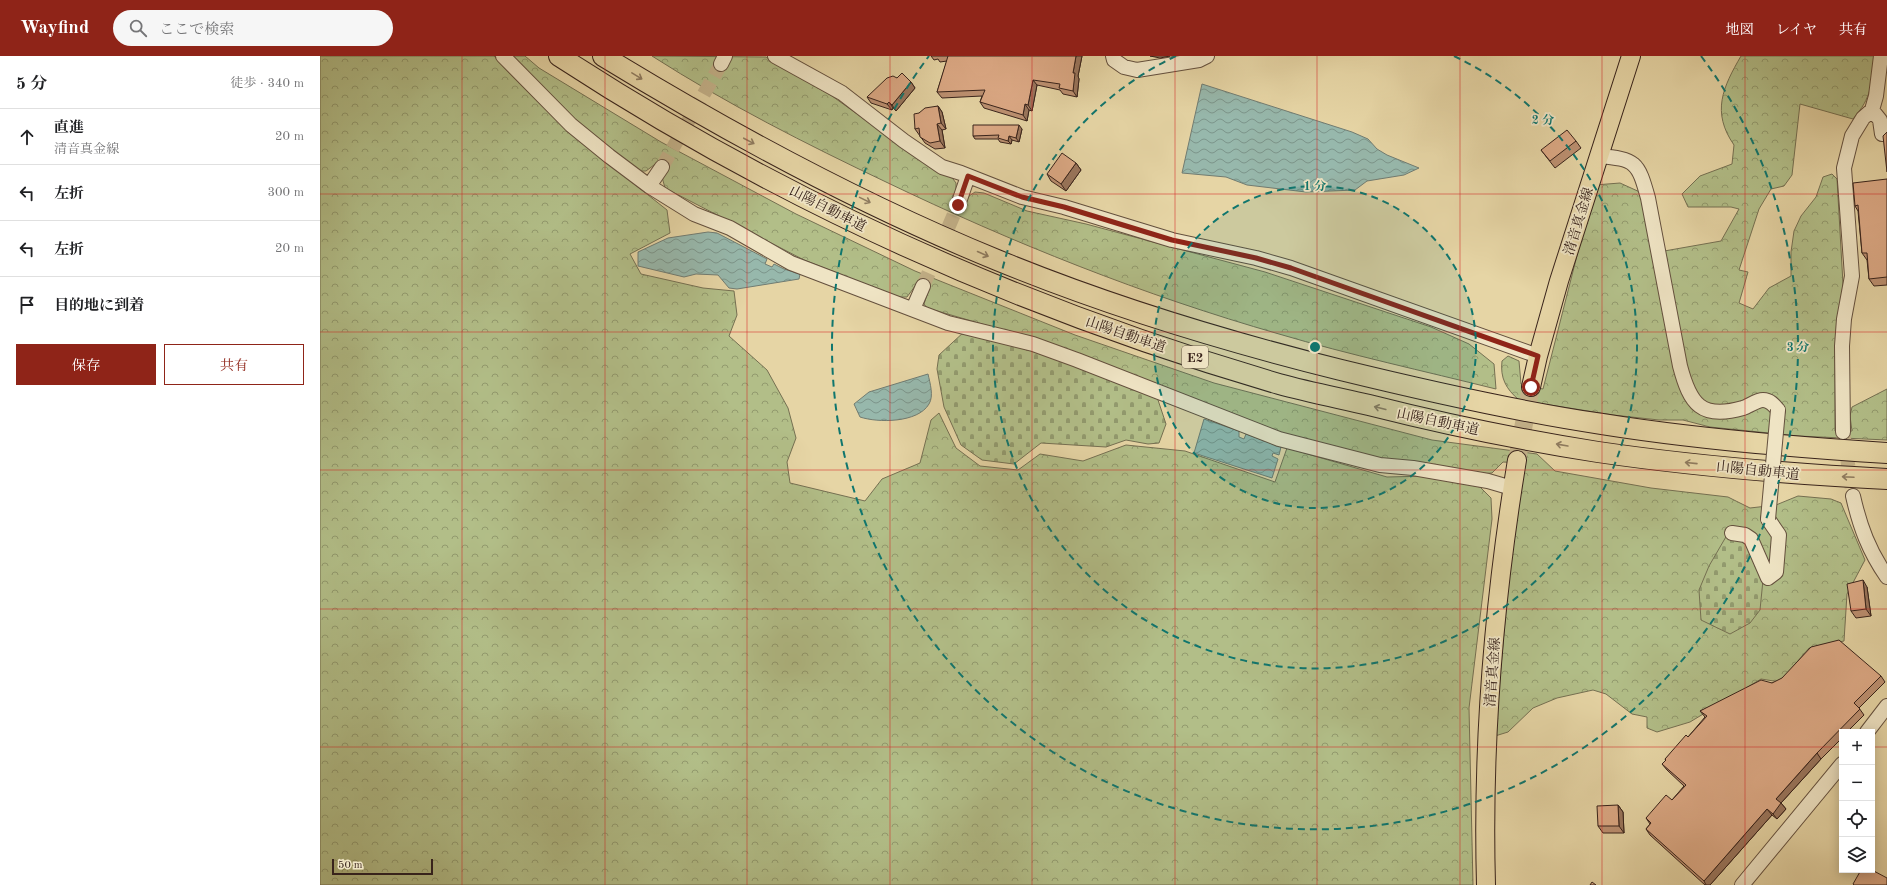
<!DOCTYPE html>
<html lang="ja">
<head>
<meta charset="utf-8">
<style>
	body { margin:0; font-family:"Old Standard TT","Noto Serif JP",serif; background:#f6f6f6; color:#202124 }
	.controls { position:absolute; right:12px; bottom:12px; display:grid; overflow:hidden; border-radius:0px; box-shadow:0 2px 10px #0003 }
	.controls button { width:36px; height:36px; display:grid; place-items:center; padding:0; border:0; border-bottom:1px solid #e0e0e0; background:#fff; color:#202124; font:20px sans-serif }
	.scale { position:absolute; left:12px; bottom:10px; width:101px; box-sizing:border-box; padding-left:4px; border:2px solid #38231b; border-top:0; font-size:11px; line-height:14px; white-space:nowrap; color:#38231b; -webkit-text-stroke:3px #efe4c4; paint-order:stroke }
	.stop { position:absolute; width:12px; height:12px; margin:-9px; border:3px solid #8f2418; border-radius:50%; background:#fff }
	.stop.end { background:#8f2418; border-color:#fff; box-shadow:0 1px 4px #0008 }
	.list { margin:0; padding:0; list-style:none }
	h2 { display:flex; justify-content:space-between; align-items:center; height:52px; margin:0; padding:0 16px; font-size:17px }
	h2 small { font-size:13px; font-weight:400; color:#757577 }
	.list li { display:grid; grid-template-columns:26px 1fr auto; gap:12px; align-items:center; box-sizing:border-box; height:56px; padding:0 16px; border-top:1px solid #e0e0e0 }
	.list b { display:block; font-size:15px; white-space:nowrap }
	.list p { margin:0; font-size:13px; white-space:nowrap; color:#757577 }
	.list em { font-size:13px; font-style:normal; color:#757577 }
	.actions { display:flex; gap:8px; padding:12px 16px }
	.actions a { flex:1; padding:9px 0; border:1px solid #8f2418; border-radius:0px; text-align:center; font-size:14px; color:#8f2418 }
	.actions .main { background:#8f2418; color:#fff }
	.icon { flex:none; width:22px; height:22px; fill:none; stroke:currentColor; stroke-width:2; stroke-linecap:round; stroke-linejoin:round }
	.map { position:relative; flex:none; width:1567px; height:829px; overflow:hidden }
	header { display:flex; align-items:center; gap:24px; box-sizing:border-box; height:56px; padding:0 20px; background:#8f2418; color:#fff }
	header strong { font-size:19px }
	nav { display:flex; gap:22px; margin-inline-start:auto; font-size:14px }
	.search { width:280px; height:36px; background:#f6f6f6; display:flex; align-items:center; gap:10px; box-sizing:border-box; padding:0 14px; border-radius:22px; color:#757577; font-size:15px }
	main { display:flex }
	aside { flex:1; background:#fff }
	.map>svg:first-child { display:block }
</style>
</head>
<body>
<header>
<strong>Wayfind</strong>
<div class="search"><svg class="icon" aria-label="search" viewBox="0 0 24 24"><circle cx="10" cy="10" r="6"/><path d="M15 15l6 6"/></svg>ここで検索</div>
<nav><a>地図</a><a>レイヤ</a><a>共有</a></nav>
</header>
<main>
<aside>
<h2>5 分<small>徒歩 · 340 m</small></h2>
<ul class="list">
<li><svg class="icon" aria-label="ahead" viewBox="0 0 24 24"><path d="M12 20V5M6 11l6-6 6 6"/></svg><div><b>直進</b><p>清音真金線</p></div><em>20 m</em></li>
<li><svg class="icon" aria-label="left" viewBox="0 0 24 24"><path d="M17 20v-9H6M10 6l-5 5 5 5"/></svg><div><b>左折</b></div><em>300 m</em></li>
<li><svg class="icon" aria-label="left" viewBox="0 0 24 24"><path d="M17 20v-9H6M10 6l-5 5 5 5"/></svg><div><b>左折</b></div><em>20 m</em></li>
<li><svg class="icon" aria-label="arrive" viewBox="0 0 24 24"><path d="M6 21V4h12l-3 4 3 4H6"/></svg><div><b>目的地に到着</b></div></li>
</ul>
<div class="actions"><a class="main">保存</a><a>共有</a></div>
</aside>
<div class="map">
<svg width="1567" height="829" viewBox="0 0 1567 829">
	<defs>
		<pattern id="forest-crowns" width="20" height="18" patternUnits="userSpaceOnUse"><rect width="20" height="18" fill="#b2be88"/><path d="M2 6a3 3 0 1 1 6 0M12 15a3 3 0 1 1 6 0" fill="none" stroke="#929a6e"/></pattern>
		<pattern id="cemetery-stones" width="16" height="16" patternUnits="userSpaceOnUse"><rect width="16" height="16" fill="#b2be88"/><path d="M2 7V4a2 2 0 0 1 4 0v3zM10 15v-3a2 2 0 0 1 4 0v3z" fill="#929a6e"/></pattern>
		<pattern id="water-waves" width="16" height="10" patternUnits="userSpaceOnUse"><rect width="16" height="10" fill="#97b8ac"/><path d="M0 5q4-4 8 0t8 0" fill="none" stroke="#7c958b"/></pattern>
	</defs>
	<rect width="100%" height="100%" fill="#e6d5a5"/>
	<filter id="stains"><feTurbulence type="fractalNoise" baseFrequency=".005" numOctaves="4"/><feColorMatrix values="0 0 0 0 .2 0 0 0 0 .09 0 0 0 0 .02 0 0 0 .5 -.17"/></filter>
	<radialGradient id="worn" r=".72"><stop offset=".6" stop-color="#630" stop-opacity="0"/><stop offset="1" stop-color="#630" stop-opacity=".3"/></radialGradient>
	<path fill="url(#forest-crowns)" stroke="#757052" d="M 0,0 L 174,0 L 221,49 L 270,93 L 347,154 L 350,177 L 310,198 L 321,218 L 383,232 L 414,235 L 417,259 L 409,280 L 447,314 L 468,352 L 476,382 L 467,406 L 470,427 L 545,445 L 562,423 L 600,407 L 611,364 L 619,357 L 636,392 L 660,410 L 698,414 L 720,398 L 763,405 L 806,389 L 865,395 L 955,426 L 967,392 L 1067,421 L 1107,420 L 1160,431 L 1171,442 L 1172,463 L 1149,652 L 1153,829 L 0,829 Z
		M 191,0 L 205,0 L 219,12 L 341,86 L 476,158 L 595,215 L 755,279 L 894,327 L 1112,384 L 1217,398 L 1235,415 L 1331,432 L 1408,441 L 1430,452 L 1456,449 L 1478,440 L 1511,443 L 1521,447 L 1545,504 L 1527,538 L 1524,585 L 1489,592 L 1460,626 L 1441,623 L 1370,666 L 1337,676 L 1327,672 L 1327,661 L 1312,658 L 1286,638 L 1273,634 L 1237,642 L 1213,652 L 1188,676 L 1175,680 L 1192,483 L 1204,407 L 1183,406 L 1172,417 L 1156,418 L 1099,406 L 1054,402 L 965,378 L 862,341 L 741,291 L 607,252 L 604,248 L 609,232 L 598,226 L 587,241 L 578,241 L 484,204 L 345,132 L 338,106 L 326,115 L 317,115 L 261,71 Z
		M 332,0 L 446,1 L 512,40 L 607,108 L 630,119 L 636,127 L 636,136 L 643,153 L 649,140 L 655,136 L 664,137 L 707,155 L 766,168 L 945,216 L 1111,271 L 1149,288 L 1174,308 L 1176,333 C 1104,315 1030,299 959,278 C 823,239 693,187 566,126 C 486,88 407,48 332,0 Z
		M 1421,0 L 1554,0 C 1552,28 1552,41 1533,63 L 1480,48 L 1472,119 L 1464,130 L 1451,133 L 1439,153 L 1419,214 L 1428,216 L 1419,247 L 1433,253 L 1449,232 L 1471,220 L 1471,196 L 1474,175 L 1481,160 L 1496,141 L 1503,121 L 1512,118 L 1517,123 L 1523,228 L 1515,295 L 1515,375 L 1532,375 L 1530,360 L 1532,351 L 1567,333 L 1567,384 L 1478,380 L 1390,371 L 1363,364 L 1339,364 L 1293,359 L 1199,344 C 1186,333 1180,322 1182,305 L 1188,300 L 1199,305 L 1201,328 L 1223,333 L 1275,129 L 1300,127 L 1322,137 L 1333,197 L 1401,185 L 1419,153 L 1411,151 L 1368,151 L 1362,138 L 1380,120 L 1412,108 L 1414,89 C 1391,56 1403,31 1421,0 Z"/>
	<path fill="url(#cemetery-stones)" stroke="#757052" d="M 645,275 L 726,296 L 837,341 L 846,368 L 839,387 L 828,388 L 806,384 L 786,391 L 721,387 L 694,408 L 662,404 L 641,389 L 624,351 L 617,313 L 619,299 Z
		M 1407,479 L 1424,484 L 1443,524 L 1440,554 L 1430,567 L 1410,578 L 1381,564 L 1379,534 L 1389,510 Z"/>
	<path fill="url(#water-waves)" stroke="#717c72" d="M 882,28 L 1032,76 L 1048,83 L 1057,93 L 1067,99 L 1099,112 L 1084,119 L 1047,125 L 1035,134 L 986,136 L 927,129 L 906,121 L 862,117 Z
		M 388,176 L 397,177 L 447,203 L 445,208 L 452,211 L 454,208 L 464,213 L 480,218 L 479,223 L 417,233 L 409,232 L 398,219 L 376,218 L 364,221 L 318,210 L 318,196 L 348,182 Z
		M 608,318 C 610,327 614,340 609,348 C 598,367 558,367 540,361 L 534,348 L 549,336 Z
		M 884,363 L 919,375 L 919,381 L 924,383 L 926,378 L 961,391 L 959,399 L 953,397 L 952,400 L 958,403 L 952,422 L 874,397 Z"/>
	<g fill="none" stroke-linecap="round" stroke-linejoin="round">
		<path stroke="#c3b189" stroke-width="14" stroke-dasharray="14 7" stroke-linecap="butt" d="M 342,111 L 401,8
			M 603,230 L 638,149
			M 1523,376 L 1533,440"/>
		<path stroke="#c3b189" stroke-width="18" stroke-dasharray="18 9" stroke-linecap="butt" d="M 1197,404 L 1211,331"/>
		<g stroke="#64503e" stroke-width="16">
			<path id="minor" d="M 183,0 L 251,69 L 289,100 L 329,130 L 374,158 L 410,172 L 471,207 L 628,267 L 713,288 L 757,304 L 959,383 L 1060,409 L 1093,412 L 1168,425 L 1192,432
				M 455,0 L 522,37 L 584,85 L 622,111 L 641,117 L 702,141 L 744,151 L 852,184 L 936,202 L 971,212 L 1218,300
				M 793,0 L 794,4 L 804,11 L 817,14 L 879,4 L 887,0
				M 401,8 L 405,0
				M 1552,54 L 1560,64 L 1562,78 L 1567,77
				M 1278,100 C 1316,103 1318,106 1328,142 L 1360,310 C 1370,348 1381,364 1423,352 C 1429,350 1437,344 1443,344 C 1450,344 1454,349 1458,354
				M 329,130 L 342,111
				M 638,149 L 648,120
				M 593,253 L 603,230
				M 1523,376 L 1522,290 L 1524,263 L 1532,220 L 1524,112 L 1532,80 L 1543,62 L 1552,54 L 1556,40 L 1561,0
				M 1533,440 C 1540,471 1549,495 1567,521
				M 1412,477 L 1425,479 L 1431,483 L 1448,522 L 1456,516 L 1459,479 L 1448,463
				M 1547,676 L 1567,650
				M 1422,829 L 1522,708"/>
		</g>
		<g stroke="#38231b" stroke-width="20">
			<path id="major" d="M 1211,331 L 1218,300 L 1239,225 L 1311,0
				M 1166,829 C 1162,687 1174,544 1197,404"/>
		</g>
		<g stroke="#38231b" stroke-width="22">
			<path id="highway" d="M 239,0 C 461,145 705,254 959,328 C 988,336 1019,342 1049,349 C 1124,368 1201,384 1278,396 C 1374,410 1470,418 1567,423
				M 283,0 C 409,77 540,148 677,204 C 789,250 904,285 1021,314 C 1107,335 1194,355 1282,368 C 1376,383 1471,391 1567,397"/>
		</g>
		<use href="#minor" stroke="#efe4c4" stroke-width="14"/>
		<use href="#major" stroke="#e6d5a5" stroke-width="18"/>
		<use href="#highway" stroke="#e6d5a5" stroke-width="20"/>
		<g stroke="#64503e" stroke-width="16" stroke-linecap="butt">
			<path id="minor-bridge" d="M 1448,463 L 1458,354"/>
		</g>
		<use href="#minor-bridge" stroke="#efe4c4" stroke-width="14"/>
	</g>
	<path fill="#bd9172" stroke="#38231b" d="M 611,0 L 762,0 L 758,20 L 759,23 L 757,41 L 743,38 L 740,34 L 717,29 L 712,55 L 709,54 L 707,65 L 664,52 L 660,46 L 662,40 L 622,42 L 617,36 L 627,5 L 620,6 L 618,3 L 614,4 Z
		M 830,0 L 850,0 L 840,2 Z
		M 577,22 L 591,26 L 595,32 L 576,55 L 573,52 L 572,54 L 551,47 L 547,41 Z
		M 618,50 L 622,56 L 626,73 L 622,74 L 625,92 L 615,93 L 605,87 L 595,73 L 599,57 Z
		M 702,73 L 699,86 L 692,84 L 691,88 L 680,86 L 678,83 L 655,83 L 653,80 Z
		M 1256,85 L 1261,92 L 1235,112 L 1221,94 Z
		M 756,107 L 761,114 L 746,135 L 731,125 L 727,118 Z
		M 1567,123 L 1567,229 L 1554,230 L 1549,223 L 1547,204 L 1542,197 L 1538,155 L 1535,150 Z
		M 1547,531 L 1551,560 L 1536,562 L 1531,555 Z
		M 1561,620 L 1565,626 L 1539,652 L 1544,659 L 1527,676 L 1522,676 L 1522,682 L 1501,703 L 1461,747 L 1466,753 L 1457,763 L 1452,759 L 1390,829 L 1385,829 L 1330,779 L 1326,773 L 1330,768 L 1326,762 L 1352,744 L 1364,730 L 1347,714 L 1342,708 L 1346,705 L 1345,703 L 1368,681 L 1385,661 L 1380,655 L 1452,627 Z
		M 1298,749 L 1303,756 L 1304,777 L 1283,777 L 1278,770 Z"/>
	<path fill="#9a765d" stroke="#38231b" d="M 756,0 L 762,0 L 758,20 L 759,23 L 757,41 L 753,35 L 753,17 Z
		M 713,24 L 717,29 L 712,55 L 708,49 Z
		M 591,26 L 595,32 L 576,55 L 572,49 Z
		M 569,46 L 573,52 L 572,54 L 567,48 Z
		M 705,48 L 709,54 L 707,65 L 703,59 Z
		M 618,50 L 622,56 L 626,73 L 621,67 Z
		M 617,68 L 622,74 L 625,92 L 620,85 Z
		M 699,69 L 702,73 L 699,86 L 696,82 Z
		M 689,80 L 692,84 L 691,88 L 688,85 Z
		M 756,107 L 761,114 L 746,135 L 741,128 Z
		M 1543,524 L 1547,531 L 1551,560 L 1546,553 Z
		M 1497,697 L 1501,703 L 1461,747 L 1466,753 L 1457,763 L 1453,758 L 1456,743 Z
		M 1298,749 L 1303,756 L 1304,777 L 1299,770 Z
		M 1447,753 L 1452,759 L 1390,829 L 1386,829 L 1384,825 Z"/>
	<path fill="#dca985" stroke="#38231b" d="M 628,0 L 756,0 L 753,17 L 755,17 L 753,35 L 739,32 L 740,28 L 713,24 L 708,49 L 705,48 L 703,59 L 660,46 L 665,34 L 617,36 Z
		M 582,17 L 591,26 L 572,49 L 569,46 L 567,48 L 547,41 L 567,22 L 573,20 L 577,22 Z
		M 618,50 L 621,67 L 617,68 L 620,85 L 610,87 L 600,81 L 599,72 L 595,73 L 594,58 L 599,57 L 605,52 Z
		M 653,69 L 699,69 L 696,82 L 689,80 L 688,85 L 678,82 L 679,79 L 653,80 Z
		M 1247,74 L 1256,85 L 1230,105 L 1221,94 Z
		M 1567,76 L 1567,116 L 1563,80 Z
		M 742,97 L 756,107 L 741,128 L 727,118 Z
		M 1567,123 L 1567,221 L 1549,223 L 1547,197 L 1542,197 L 1538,149 L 1535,150 L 1533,127 Z
		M 1543,524 L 1546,553 L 1531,555 L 1527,528 Z
		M 1519,584 L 1561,620 L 1534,647 L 1540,653 L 1497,697 L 1456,743 L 1461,747 L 1453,758 L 1447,753 L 1384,825 L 1326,773 L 1331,767 L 1326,762 L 1346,739 L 1352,744 L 1366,729 L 1342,708 L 1346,704 L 1345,703 L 1366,679 L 1368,681 L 1387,660 L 1380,655 L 1441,624 L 1452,627 L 1462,622 L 1491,591 Z
		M 1298,749 L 1299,770 L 1278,770 L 1277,750 Z
		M 1541,814 L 1552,814 L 1567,822 L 1567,829 L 1534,829 L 1533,828 Z
		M 1272,826 L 1276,829 L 1270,829 Z"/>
	<defs><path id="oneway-shaft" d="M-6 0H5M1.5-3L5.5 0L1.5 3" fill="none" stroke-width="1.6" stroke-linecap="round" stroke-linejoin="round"/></defs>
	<g stroke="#8f7c60">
		<use href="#oneway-shaft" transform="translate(317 20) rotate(31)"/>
		<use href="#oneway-shaft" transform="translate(429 85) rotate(28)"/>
		<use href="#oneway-shaft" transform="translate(545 144) rotate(26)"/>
		<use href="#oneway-shaft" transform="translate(663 198) rotate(24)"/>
		<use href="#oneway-shaft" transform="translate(1060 352) rotate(-166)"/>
		<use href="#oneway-shaft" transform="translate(1242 389) rotate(-170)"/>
		<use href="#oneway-shaft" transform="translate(1371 407) rotate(-174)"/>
		<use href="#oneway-shaft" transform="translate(1528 421) rotate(-177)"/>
	</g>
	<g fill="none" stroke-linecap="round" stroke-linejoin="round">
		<path stroke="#8f2418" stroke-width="5" d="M 638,149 L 648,120 L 702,141 L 744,151 L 852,184 L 936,202 L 971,212 L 1218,300 L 1211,331"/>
	</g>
	<path fill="none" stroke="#d62828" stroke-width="1" stroke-opacity="0.55" d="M 142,0 L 142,829M 285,0 L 285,829M 427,0 L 427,829M 570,0 L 570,829M 712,0 L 712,829M 855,0 L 855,829M 997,0 L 997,829M 1140,0 L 1140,829M 1282,0 L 1282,829M 1425,0 L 1425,829M 0,138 L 1567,138M 0,276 L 1567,276M 0,414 L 1567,414M 0,553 L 1567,553M 0,691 L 1522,691M 1552,691 L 1567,691"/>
	<circle cx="995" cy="291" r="161" fill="#0f766e" fill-opacity=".12"/>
	<g fill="none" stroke="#0f766e" stroke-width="2" stroke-dasharray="7 5">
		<circle cx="995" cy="291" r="161"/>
		<path d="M1134 0A322 322 0 1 1 856 0"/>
		<path d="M1381 0A483 483 0 1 1 609 0"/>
	</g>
	<g text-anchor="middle" stroke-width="3.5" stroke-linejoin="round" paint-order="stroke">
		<rect fill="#efe4c4" stroke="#6f5d4e" stroke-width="1" x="862" y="290" width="26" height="22" rx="3"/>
		<g font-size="13" font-weight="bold" fill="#38231b">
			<text x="875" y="306">E2</text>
		</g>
		<g font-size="14" fill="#38231b" stroke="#efe4c4">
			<text transform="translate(508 152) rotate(27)" y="5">山陽自動車道</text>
			<text transform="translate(1258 165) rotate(-73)" y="5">清音真金線</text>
			<text transform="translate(806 278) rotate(19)" y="5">山陽自動車道</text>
			<text transform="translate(1118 365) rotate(12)" y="5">山陽自動車道</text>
			<text transform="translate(1438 414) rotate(6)" y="5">山陽自動車道</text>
			<text transform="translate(1172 616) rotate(-86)" y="5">清音真金線</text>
		</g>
	</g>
	<circle cx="995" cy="291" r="6" fill="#0f766e" stroke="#efe4c4" stroke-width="2"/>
	<g font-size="12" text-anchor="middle" font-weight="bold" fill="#0f766e" stroke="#efe4c4" stroke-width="3.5" stroke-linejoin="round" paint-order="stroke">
		<text x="1223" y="68">2 分</text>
		<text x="995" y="134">1 分</text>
		<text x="1478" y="295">3 分</text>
	</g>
	<rect width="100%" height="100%" filter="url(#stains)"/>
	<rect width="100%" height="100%" fill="url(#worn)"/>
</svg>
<div class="controls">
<button>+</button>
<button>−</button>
<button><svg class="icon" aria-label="locate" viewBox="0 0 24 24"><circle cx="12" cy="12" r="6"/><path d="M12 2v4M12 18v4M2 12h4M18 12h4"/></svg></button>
<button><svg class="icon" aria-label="layers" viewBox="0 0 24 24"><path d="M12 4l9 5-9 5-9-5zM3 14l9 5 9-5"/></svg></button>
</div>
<div class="scale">50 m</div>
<div class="stop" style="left:1211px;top:331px"></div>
<div class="stop end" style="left:638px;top:149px"></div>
</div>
</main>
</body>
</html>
